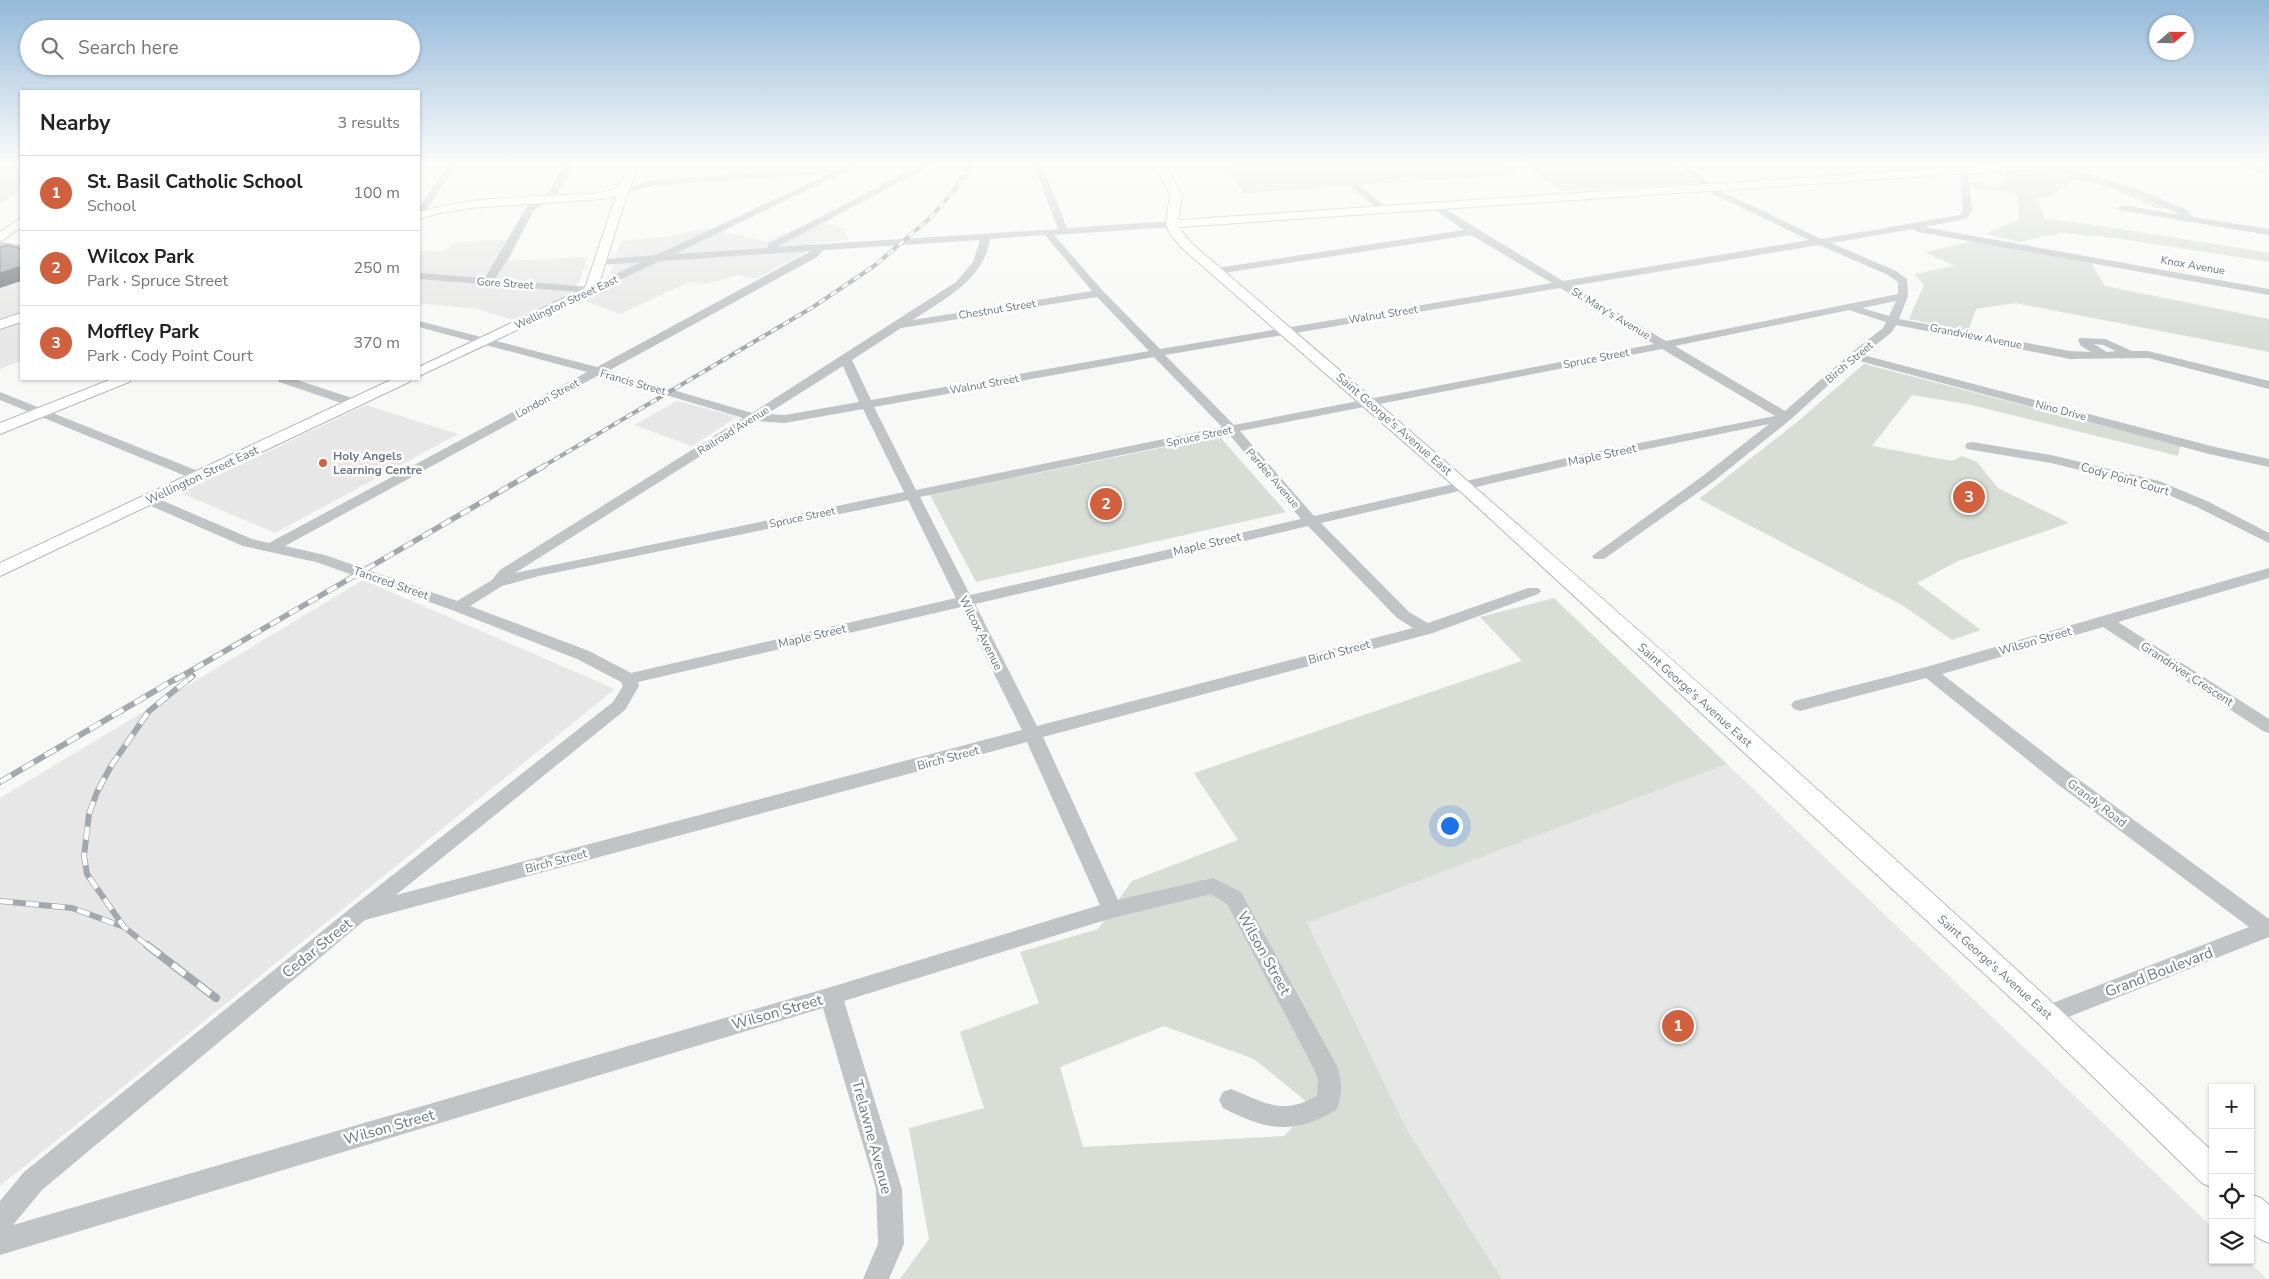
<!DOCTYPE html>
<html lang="en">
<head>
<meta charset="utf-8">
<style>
	body { margin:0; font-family:"Nunito Sans",sans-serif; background:#f2f2f2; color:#222 }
	.controls { position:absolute; right:15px; bottom:15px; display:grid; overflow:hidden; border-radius:0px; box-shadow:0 1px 4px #0004 }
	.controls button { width:45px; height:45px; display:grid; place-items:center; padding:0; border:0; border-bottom:1px solid #e0e0e0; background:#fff; color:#222; font:25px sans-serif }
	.compass { position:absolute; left:2149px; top:15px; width:45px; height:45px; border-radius:50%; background:#fff; box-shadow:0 1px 4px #0004; rotate:70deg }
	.you { position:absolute; left:1449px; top:825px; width:18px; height:18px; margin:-12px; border:4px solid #fff; border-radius:50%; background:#1a73e8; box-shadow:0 0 0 8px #1a73e833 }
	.badge { display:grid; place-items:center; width:32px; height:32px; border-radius:50%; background:#d1603e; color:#fff; font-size:16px; font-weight:700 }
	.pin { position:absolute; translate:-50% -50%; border:2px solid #fff; box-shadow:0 1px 5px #0006 }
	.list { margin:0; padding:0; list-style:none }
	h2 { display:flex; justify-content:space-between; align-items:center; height:65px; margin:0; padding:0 20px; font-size:21px }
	h2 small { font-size:16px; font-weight:400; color:#767676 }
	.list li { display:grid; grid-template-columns:32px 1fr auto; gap:15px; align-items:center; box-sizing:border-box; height:75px; padding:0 20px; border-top:1px solid #e0e0e0 }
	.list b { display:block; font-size:19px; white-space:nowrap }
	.list p { margin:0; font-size:16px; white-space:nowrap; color:#767676 }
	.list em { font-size:16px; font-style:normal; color:#767676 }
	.icon { flex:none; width:28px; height:28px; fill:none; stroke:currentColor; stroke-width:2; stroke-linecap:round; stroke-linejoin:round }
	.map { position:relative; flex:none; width:2269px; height:1279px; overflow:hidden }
	.search { position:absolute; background:#fff; box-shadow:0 1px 4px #0004; left:20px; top:20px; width:400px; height:55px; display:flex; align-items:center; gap:12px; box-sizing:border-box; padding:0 18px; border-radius:28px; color:#767676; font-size:19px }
	.panel { position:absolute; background:#fff; box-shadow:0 1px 4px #0004; left:20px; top:90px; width:400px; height:290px; border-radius:0px }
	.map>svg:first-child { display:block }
</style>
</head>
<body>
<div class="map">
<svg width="2269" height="1279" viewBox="0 0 2269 1279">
	<rect width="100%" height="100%" fill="#f8f8f6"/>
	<path fill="#e6e7e6" d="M 814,221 L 844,228 L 848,240 L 816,243 L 801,255 L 755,279 L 738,275 L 706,284 L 689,282 L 620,314 L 585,301 L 616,283 L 610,273 L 621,241 L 674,236 L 704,228 L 767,241 Z
		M 518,239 L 509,261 L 587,257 L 580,281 L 568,296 L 512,320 L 478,309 L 425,304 L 419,306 L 419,251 L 443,251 L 456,242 Z
		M 0,250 L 21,253 L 21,361 L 0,369 Z
		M 677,401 L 678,401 L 737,417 L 692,446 L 634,425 Z
		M 366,405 L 458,434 L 275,533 L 181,493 Z
		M 363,580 L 615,689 L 0,1186 L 0,798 Z
		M 1727,764 L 2213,1228 L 2213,1260 L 2247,1260 L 2267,1279 L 1502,1279 L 1406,1128 L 1306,923 Z"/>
	<path fill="#d8ddd6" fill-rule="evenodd" d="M 1297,162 L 1502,162 L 1517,174 L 1244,193 L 1225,167 Z
		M 1521,162 L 1668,162 L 1699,183 L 1561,191 Z
		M 21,165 L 21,190 L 0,204 L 0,171 Z
		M 2049,169 C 2089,178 2129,188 2166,208 L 2155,208 L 2111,188 L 2073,179 L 2051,197 L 2037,198 L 2045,219 L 2109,227 L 2269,253 L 2269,262 L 2116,238 L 2060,233 L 2020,242 L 1985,234 L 2019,220 L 2017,193 L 1974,189 L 1972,183 L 2004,185 L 2006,171 Z
		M 1975,241 L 2091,263 L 2105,286 L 2269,319 L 2269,352 L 2015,303 L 1976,309 L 1968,331 L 1909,319 L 1924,285 L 1914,274 L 1955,266 L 1925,252 Z
		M 1864,364 L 2180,446 L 2178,456 L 1967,404 L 1912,395 L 1872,446 L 1952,461 L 1962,456 L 1977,462 L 1998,488 L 2069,523 L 1958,561 L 1917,583 L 1981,630 L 1952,640 L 1902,605 L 1699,499 L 1796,423 Z
		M 1219,436 L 1286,512 L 976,582 L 930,495 Z
		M 1554,598 L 1727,764 L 1307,923 L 1406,1128 L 1502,1279 L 900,1279 L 929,1239 L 909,1128 L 984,1108 L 960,1032 L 1039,1003 L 1020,952 L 1098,929 L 1132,881 L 1238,840 L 1194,773 L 1522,661 L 1480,617 ZM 1164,1026 L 1254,1059 L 1313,1107 L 1284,1136 L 1083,1147 L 1060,1067 Z"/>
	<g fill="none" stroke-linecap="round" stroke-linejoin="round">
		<path stroke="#b7c1c5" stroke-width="3" d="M 0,171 L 21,165"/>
		<g stroke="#b4b8bb" stroke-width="2">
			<path id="major" d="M 630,162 L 640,162 L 625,201 L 596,293 L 419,376 L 419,367 L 585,288 L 616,196 L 603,199 L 470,208 L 440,213 L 419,219 L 419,212 C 475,195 543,197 602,193 L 619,187 Z
				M 1152,162 L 1163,162 L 1182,194 L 1178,220 L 2035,162 L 2093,162 L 2088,165 L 1179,227 L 1191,243 C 1538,539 1881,840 2213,1152 L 2213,1188 L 2202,1183 L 2038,1023 L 1459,490 L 1183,249 L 1170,234 L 1166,224 L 1170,194 Z
				M 21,218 L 21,227 L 0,242 L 0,232 Z
				M 21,313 L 21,322 L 0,329 L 0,320 Z
				M 112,379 L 131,379 L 129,382 L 0,434 L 0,423 Z
				M 393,379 L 411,379 L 409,382 L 0,576 L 0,563 Z
				M 2250,1194 L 2261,1198 L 2269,1205 L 2269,1243 L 2258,1238 L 2250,1231 Z"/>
		</g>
		<path fill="#c0c4c7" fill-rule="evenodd" d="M 450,162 L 459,162 L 422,216 L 419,217 L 419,208 Z
			M 565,162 L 574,162 L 556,196 L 534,210 L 510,255 L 495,279 L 589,287 L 641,262 L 599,265 L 595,264 L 595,260 L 656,255 L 831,173 L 658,185 L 625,192 L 621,189 L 658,179 L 840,169 L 853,162 L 865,162 L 675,254 L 768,248 L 768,244 L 927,162 L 938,162 L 777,247 L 1058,229 L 1033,162 L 1041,162 L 1067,228 L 1172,221 L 1177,224 L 1172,227 L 1054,235 L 1103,291 L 1160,349 L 1552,283 L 1471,235 L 1217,274 L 1212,271 L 1217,268 L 1464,230 L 1434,209 L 1432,207 L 1437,204 L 1563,281 L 1809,240 L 1713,194 L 1674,162 L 1684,162 L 1719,190 L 1821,239 L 1960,215 L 1962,211 L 1961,176 L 1955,171 L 1959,168 L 1969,175 L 1972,211 L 1966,219 L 1924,227 L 2269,289 L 2269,295 L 1918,232 L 1913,229 L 1831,243 L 1896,271 L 1907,279 L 1908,296 L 1899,319 L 2070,351 L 2091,352 L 2081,346 L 2078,340 L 2080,338 L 2105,339 L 2132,351 L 2148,351 L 2269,381 L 2269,389 L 2148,358 L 2070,359 L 1896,325 L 1892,332 L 1863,355 L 2215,447 L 2269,459 L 2269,467 L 2209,454 L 1856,360 L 1790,420 L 1714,481 L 1604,559 L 1594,559 L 1592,556 L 1704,475 L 1769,424 L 1584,462 L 1321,523 L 1409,612 L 1428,623 L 1528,588 L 1538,588 L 1541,591 L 1538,594 L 1433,633 L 1043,737 L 1118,900 L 1213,878 L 1241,892 L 1337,1066 C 1342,1081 1343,1095 1336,1110 C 1292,1136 1267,1130 1223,1108 L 1219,1100 L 1223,1092 L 1231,1089 C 1264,1102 1282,1116 1317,1096 L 1318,1080 L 1314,1069 L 1227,904 L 1211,894 L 1112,918 L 844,1001 L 902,1189 L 904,1244 L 889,1279 L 863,1279 L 878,1244 L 876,1189 L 823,1008 L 0,1255 L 0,1201 L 24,1172 L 352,907 L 613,702 L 623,686 L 621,682 L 577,659 L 452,610 L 316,562 L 243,546 L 144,503 L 142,500 L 149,496 L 154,497 L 252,539 L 269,543 L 587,372 L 419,327 L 419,321 L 597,367 L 811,251 L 660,261 L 591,293 L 419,279 L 419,273 L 485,278 L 527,206 L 549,192 ZM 1045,235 L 1092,291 L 913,320 C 944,299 984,280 990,239 ZM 980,240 L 973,262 L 956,282 L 752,413 L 608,371 L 817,257 L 824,250 ZM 1819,245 L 1888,275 L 1898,282 L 1898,294 L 1666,341 L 1572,286 ZM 1560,288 L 1654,344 L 1234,425 L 1165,355 ZM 1097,297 L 1149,351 L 871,400 L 852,360 L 901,328 ZM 1896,301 L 1889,316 L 1862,308 ZM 1849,310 L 1886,322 L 1883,328 L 1850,354 L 1785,411 L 1675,346 ZM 2094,344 L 2103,345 L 2116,351 L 2107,352 ZM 1662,349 L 1775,416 L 1584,454 L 1314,516 L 1240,431 ZM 1154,357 L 1222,427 L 916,490 L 874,407 ZM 843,366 L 859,402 L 785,415 L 767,414 ZM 599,375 L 743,418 L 500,570 L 492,580 L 457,601 L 325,555 L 285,546 ZM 863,409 L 904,492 L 515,573 L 756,421 L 785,423 ZM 1228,433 L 1301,519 L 970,595 L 920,497 ZM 908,500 L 956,598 L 631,673 L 589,651 L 470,606 L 502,586 L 539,576 ZM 1308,526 L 1397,618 L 1413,628 L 1037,726 L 975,604 ZM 961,607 L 1022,730 L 396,895 L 625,710 L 639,686 L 638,682 ZM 1027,742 L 1100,905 L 831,987 L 13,1225 L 42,1190 L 365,920 Z
			M 2045,162 L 2132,187 L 2187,210 L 2193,217 L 2269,229 L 2269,235 L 2119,210 L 2117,208 L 2122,205 L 2181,215 L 2126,191 L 2042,167 L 2042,163 Z
			M 2231,162 L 2245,162 L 2269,170 L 2269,176 Z
			M 1356,183 L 1387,208 L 1387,212 L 1381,212 L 1353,188 L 1352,186 Z
			M 0,242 L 21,245 L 21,251 L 0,248 Z
			M 277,379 L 294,379 L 358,400 L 360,403 L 354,407 L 350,406 L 279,382 Z
			M 0,392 L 203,473 L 205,476 L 203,479 L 193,479 L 0,400 Z
			M 1972,442 L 2051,455 L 2159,481 L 2207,501 L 2269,533 L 2269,543 L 2197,507 L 2149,487 L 2051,463 L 1967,449 L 1965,446 L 1967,443 Z
			M 2269,568 L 2269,578 L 2118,622 L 2269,719 L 2269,733 L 2263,731 L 2103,627 L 1942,674 L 2074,776 L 2269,919 L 2269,937 L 2056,1022 L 2048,1025 L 2040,1022 L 2037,1015 L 2040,1008 L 2249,927 L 2060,786 L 1926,678 L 1800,711 L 1794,709 L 1791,705 L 1794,701 L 1926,667 Z"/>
		<use href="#major" fill="#fff" fill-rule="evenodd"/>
		<g stroke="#a2a8ad" stroke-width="4">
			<path id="rail-far3" d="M 542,467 L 813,307 L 874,266 L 929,219 L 953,192 L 974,162"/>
		</g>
		<g stroke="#a2a8ad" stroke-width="5.5">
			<path id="rail-far2" d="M 175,680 L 544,466
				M 188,680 L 193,676"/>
		</g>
		<g stroke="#a2a8ad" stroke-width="6">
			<path id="rail-far1" d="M 0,782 L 177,678
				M 0,901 L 72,908 L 124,927
				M 148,946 L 124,927 L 87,874 L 84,856 L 89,814 L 97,792 L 111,766 L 149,711 L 190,678"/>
		</g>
		<g stroke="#a2a8ad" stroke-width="8">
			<path id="rail" d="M 147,945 L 216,998"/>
		</g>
		<use href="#rail-far3" stroke="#fff" stroke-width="2.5" stroke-dasharray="7" stroke-linecap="butt"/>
		<use href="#rail-far2" stroke="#fff" stroke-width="4" stroke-dasharray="11" stroke-linecap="butt"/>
		<use href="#rail-far1" stroke="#fff" stroke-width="4.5" stroke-dasharray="13" stroke-linecap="butt"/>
		<use href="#rail" stroke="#fff" stroke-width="5.5" stroke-dasharray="16" stroke-linecap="butt"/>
	</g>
	<path fill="#74797d" d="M 21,266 L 21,281 L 0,288 L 0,273 Z"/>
	<path fill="#a6adb2" stroke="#74797d" d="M 8,245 L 21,249 L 21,266 L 0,273 L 0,247 Z"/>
	<linearGradient id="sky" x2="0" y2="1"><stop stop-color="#94b9da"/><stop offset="0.48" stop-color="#fcfcfb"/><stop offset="1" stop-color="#fcfcfb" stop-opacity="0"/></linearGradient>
	<rect width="2269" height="341" fill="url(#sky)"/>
	<circle fill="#d1603e" stroke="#fff" stroke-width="2" cx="323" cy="463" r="5"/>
	<g text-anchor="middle" stroke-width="5" stroke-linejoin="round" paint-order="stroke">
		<g font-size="11" fill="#6b7884" stroke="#fff">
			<text transform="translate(2193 265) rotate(10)" y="4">Knox Avenue</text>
			<text transform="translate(505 283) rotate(4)" y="4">Gore Street</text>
			<text transform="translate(566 302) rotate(-25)" y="4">Wellington Street East</text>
			<text transform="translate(997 309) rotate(-9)" y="4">Chestnut Street</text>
			<text transform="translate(1611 313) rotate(31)" y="4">St. Mary's Avenue</text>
			<text transform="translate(1383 314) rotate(-9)" y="4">Walnut Street</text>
			<text transform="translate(1976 336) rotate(11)" y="4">Grandview Avenue</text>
			<text transform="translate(1596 358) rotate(-11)" y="4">Spruce Street</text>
			<text transform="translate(1849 362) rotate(-40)" y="4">Birch Street</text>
			<text transform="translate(633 382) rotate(16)" y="4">Francis Street</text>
			<text transform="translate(984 384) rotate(-10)" y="4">Walnut Street</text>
			<text transform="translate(547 398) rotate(-28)" y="4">London Street</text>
			<text transform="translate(2061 410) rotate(15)" y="4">Nino Drive</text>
			<text transform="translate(733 430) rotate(-32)" y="4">Railroad Avenue</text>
			<text transform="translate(1199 436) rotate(-12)" y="4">Spruce Street</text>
			<text transform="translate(1273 478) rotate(49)" y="4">Pardee Avenue</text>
			<text transform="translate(802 517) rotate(-12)" y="4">Spruce Street</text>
		</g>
		<g font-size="12" fill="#6b7884" stroke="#fff">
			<text transform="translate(1394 424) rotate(41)" y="4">Saint George's Avenue East</text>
			<text transform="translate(1602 455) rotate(-12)" y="4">Maple Street</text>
			<text transform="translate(202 475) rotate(-25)" y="4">Wellington Street East</text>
			<text transform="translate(2125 479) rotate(16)" y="4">Cody Point Court</text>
			<text transform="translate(1207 544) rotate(-13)" y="4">Maple Street</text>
			<text transform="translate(391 583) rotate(19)" y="4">Tancred Street</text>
			<text transform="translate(981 633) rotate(63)" y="4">Wilcox Avenue</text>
			<text transform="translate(812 636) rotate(-13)" y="4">Maple Street</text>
			<text transform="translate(2035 641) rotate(-16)" y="4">Wilson Street</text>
			<text transform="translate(1339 652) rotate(-15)" y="4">Birch Street</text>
			<text transform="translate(2187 674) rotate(33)" y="4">Grandriver Crescent</text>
			<text transform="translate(1695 695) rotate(42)" y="4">Saint George's Avenue East</text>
			<text transform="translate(948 758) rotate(-15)" y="4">Birch Street</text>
			<text transform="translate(2097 803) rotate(37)" y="4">Grandy Road</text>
			<text transform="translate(556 861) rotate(-15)" y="4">Birch Street</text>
			<text transform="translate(1995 967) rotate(42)" y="4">Saint George's Avenue East</text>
		</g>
		<g font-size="12" font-weight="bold" fill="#6b7884" stroke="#fff" text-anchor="start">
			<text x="333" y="460">Holy Angels<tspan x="333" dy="14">Learning Centre</tspan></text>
		</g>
		<g font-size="15" fill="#6b7884" stroke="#fff">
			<text transform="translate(317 948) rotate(-39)" y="5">Cedar Street</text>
			<text transform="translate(1264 953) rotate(61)" y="5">Wilson Street</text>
			<text transform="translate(2159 972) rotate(-21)" y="5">Grand Boulevard</text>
			<text transform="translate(777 1012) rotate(-16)" y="5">Wilson Street</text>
			<text transform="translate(389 1127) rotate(-16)" y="5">Wilson Street</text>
			<text transform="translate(872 1137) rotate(75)" y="5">Trelawne Avenue</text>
		</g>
	</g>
</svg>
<div class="controls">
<button>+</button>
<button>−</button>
<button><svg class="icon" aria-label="locate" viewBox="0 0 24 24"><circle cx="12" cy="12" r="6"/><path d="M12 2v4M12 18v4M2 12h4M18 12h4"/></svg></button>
<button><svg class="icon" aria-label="layers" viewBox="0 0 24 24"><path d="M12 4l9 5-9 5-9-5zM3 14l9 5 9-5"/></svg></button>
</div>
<svg class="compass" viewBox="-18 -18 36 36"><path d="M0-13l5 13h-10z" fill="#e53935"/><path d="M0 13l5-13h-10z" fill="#767676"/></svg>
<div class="you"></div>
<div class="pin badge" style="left:1678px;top:1026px">1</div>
<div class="pin badge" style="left:1106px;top:504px">2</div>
<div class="pin badge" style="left:1969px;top:497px">3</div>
<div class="search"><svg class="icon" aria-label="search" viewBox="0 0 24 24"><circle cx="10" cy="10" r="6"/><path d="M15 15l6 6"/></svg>Search here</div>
<section class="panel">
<h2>Nearby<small>3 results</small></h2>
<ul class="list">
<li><span class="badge">1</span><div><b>St. Basil Catholic School</b><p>School</p></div><em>100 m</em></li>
<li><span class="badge">2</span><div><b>Wilcox Park</b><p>Park · Spruce Street</p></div><em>250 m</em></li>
<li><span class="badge">3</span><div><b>Moffley Park</b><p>Park · Cody Point Court</p></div><em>370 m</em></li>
</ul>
</section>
</div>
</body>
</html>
